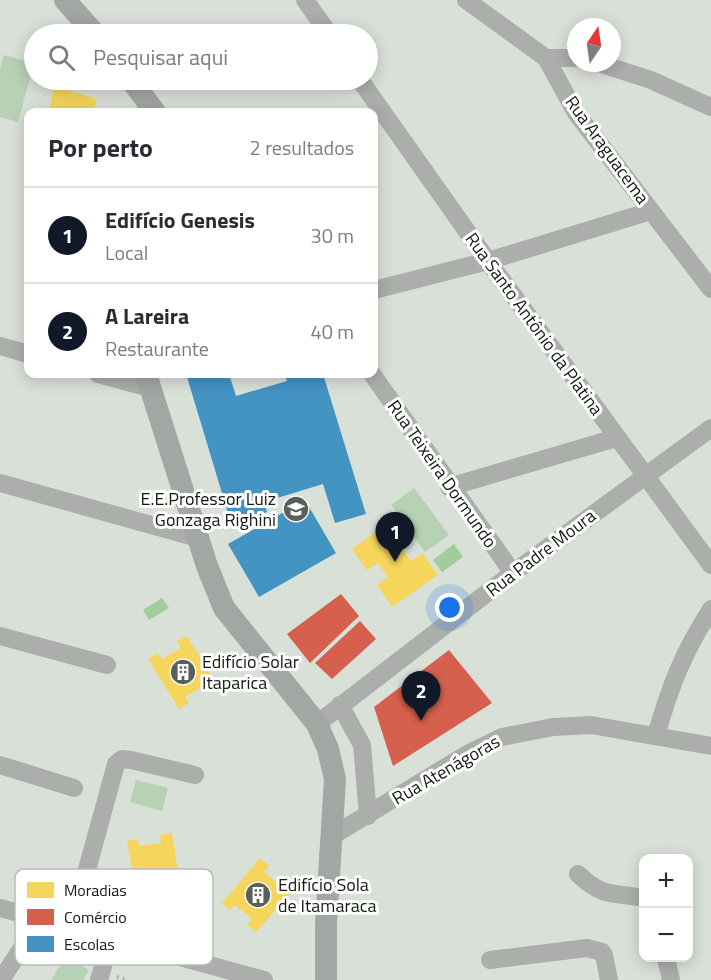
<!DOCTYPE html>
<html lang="pt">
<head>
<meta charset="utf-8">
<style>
	body { margin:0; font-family:"Titillium Web",sans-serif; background:#f7f7f7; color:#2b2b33 }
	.controls { position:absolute; right:18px; bottom:18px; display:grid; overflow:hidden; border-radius:12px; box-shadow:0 3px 15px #0003 }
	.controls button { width:54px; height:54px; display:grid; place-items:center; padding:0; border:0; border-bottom:2px solid #e1e1e2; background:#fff; color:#2b2b33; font:30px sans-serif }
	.compass { position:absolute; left:567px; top:18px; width:54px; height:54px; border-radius:50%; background:#fff; box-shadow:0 3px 15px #0003; rotate:13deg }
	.you { position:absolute; left:450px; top:608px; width:21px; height:21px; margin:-15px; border:4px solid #fff; border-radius:50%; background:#1a73e8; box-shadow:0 0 0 9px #1a73e833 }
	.badge { display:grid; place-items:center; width:39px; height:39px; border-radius:50%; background:#111827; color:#fff; font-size:20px; font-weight:700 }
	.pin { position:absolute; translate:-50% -50px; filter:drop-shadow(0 2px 3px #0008) }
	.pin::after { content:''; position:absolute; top:32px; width:21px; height:18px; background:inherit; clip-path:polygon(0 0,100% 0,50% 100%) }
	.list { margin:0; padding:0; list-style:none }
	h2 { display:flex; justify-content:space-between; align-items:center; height:78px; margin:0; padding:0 24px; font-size:26px }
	h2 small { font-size:20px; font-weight:400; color:#7c7c81 }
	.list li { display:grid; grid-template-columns:39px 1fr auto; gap:18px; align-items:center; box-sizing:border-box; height:96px; padding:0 24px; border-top:2px solid #e1e1e2 }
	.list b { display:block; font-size:22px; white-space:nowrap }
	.list p { margin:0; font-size:20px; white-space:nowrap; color:#7c7c81 }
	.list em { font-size:20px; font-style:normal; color:#7c7c81 }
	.icon { flex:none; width:33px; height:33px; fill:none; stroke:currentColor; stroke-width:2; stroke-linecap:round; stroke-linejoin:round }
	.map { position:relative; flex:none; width:711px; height:980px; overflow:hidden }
	.search { position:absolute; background:#fff; box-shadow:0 3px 15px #0003; left:24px; top:24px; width:354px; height:66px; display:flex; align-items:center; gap:15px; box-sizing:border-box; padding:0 21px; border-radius:33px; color:#7c7c81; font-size:22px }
	.panel { position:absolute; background:#fff; box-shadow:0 3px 15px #0003; left:24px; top:108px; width:354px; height:270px; border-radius:12px }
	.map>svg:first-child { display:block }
</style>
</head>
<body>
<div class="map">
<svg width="711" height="980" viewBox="0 0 711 980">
	<rect width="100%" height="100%" fill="#d9e0d8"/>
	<path fill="#b6d1b4" d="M 4,55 L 34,63 L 18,122 L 0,117 L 0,68 Z
		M 414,488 L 449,535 L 425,552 L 391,505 Z
		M 136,780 L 168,788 L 162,811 L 130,802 Z
		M 66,956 L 89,970 L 83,980 L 51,980 Z"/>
	<path fill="#9fcd9c" d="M 454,544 L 463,557 L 442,572 L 433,560 Z
		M 162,598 L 169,608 L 149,620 L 143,610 Z"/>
	<path fill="#f6d55c" d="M 54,86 L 97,99 L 93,112 L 49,112 Z
		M 397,517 L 412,539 L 401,547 L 411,561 L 422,553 L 438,575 L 392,607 L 377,585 L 388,577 L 378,563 L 367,570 L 352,549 Z
		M 187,636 L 218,686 L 208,692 L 204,686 L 185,697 L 189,703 L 179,709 L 148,659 L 158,653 L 162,659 L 181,648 L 177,641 Z
		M 172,833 L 181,891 L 170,893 L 169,886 L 146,890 L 148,897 L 137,899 L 127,841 L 138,839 L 139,846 L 161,843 L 160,835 Z
		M 260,858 L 269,866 L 264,872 L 281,886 L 286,880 L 295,888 L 256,932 L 247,925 L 252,919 L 235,905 L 230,910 L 222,903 Z"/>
	<path fill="#d6604d" d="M 341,594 L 359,616 L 310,663 L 287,634 Z
		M 360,621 L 376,639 L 332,679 L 315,663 Z
		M 449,650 L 492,703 L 393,766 L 374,707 Z"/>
	<path fill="#4393c3" d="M 198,374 L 229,374 L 236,396 L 287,381 L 284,374 L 323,374 L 366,514 L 335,523 L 323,484 L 264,502 L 267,512 L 231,523 L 187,377 Z
		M 305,500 L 336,553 L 259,597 L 228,544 Z"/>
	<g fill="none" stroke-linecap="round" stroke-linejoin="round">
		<path stroke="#a4a8a4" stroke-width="4" stroke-dasharray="1.5 4.5" stroke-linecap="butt" d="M 117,977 L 128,980"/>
		<path stroke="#abaeab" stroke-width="18" d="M 305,0 L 329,34
			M 466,0 L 546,58 L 576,113 L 711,289
			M 546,58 L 576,58
			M 598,63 L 651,80 L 711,107
			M 360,80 L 488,261 L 711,565
			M 374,290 L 488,261 L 651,211
			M 0,346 L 28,354
			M 98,374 L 150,388
			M 372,374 L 513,573
			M 0,483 L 198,538
			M 449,487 L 616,438
			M 0,636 L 107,665
			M 340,705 L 362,745 L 368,816
			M 317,724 L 513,573 L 711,428
			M 656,736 C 670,686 683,653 711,609
			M 0,765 L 74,788
			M 332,836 L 469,753 L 502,737 L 553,727 L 591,725 L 711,746
			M 578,874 C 603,898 613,892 644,898
			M 0,908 L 264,980
			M 71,928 L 116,764 L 122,759 L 131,760 L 195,775
			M 666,958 L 671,980
			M 490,960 L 587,948 L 602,952 L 604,955 L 609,980
			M 1,980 L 40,920
			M 99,980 L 111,939"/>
		<path stroke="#a3a7a3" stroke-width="22" d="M 65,0 L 95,34
			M 131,80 L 155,112
			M 146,374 L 207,566 L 224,608 L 317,724 L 328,749 L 335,779 L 326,924 L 326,980"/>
	</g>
	<defs>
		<g id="school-disc" transform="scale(1.35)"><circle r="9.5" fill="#595f59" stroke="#fff"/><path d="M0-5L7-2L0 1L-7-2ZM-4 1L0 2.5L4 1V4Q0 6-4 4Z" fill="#fff"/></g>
		<g id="building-disc" transform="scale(1.35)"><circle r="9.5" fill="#595f59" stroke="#fff"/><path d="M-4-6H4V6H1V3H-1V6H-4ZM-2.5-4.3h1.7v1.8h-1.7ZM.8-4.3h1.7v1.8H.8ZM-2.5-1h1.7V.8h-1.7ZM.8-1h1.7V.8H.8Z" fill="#fff"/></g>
	</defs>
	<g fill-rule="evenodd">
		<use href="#school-disc" x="296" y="509"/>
		<use href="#building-disc" x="183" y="672"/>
		<use href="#building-disc" x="258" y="895"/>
	</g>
	<g text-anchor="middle" stroke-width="6" stroke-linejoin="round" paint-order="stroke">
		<g font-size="18" fill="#141914" stroke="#fff">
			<text transform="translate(607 150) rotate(54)" y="6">Rua Araguacema</text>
			<text transform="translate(534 324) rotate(54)" y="6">Rua Santo Antônio da Platina</text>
			<text transform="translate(442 474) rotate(55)" y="6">Rua Teixeira Dormundo</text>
			<text transform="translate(541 553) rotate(-37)" y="6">Rua Padre Moura</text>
			<text transform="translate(446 770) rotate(-30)" y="6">Rua Atenágoras</text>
		</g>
		<g font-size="18" fill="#141914" stroke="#fff" text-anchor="start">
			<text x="276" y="505" text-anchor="end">E.E.Professor Luiz<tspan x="276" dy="21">Gonzaga Righini</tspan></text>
			<text x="202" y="668">Edifício Solar<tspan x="202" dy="21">Itaparica</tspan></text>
			<text x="278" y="891">Edifício Sola<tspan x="278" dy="21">de Itamaraca</tspan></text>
		</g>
	</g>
	<rect x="15" y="869" width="198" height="96" rx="9" fill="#fff" stroke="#b8bab8" stroke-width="1.5"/>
	<rect x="27" y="882" width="27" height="16" fill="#f6d55c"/>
	<rect x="27" y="909" width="27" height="16" fill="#d6604d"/>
	<rect x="27" y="936" width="27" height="16" fill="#4393c3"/>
	<g font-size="16" fill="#141914">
		<text x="64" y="896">Moradias</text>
		<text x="64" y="923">Comércio</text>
		<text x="64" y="950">Escolas</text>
	</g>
</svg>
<div class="controls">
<button>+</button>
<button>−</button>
</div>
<svg class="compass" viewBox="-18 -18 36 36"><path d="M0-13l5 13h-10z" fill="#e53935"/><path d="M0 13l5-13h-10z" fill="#7c7c81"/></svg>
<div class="you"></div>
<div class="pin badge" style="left:395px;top:562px">1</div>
<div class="pin badge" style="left:421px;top:721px">2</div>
<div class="search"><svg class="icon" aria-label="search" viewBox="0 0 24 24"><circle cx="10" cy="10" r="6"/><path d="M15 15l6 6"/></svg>Pesquisar aqui</div>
<section class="panel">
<h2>Por perto<small>2 resultados</small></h2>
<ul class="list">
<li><span class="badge">1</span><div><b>Edifício Genesis</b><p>Local</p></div><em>30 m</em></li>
<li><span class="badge">2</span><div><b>A Lareira</b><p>Restaurante</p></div><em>40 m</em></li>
</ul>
</section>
</div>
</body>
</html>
